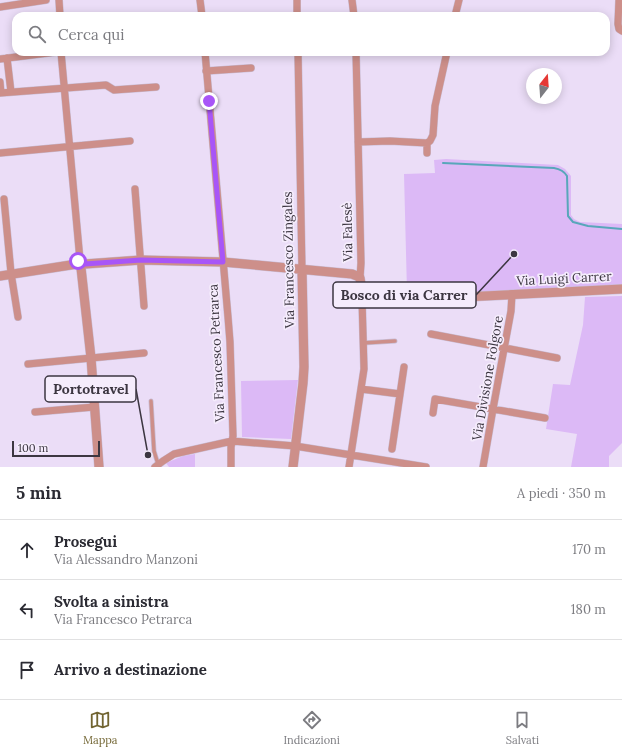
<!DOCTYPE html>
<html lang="it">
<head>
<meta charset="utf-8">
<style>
	body { margin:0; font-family:Lora,serif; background:#f2f2f3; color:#2b2b33 }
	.compass { position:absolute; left:526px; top:68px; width:36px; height:36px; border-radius:50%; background:#fff; box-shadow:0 2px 10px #0003; rotate:17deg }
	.scale { position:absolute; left:12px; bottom:10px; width:88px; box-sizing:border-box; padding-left:4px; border:2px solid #3c3641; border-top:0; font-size:11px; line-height:14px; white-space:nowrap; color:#3c3641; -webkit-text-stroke:3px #f5ecfc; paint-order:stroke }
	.stop { position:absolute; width:12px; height:12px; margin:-9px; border:3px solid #a855f7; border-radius:50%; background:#fff }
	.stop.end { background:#a855f7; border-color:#fff; box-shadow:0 1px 4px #0008 }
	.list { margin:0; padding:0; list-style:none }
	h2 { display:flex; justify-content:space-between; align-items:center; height:52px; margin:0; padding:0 16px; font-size:17px }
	h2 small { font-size:13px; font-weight:400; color:#7c7c81 }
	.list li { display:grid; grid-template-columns:26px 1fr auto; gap:12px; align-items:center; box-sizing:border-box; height:60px; padding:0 16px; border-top:1px solid #e1e1e2 }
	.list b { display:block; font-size:15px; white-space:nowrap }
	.list p { margin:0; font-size:13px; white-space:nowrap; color:#7c7c81 }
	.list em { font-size:13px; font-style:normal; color:#7c7c81 }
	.icon { flex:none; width:22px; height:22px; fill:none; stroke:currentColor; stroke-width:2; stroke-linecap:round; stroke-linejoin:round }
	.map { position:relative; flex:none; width:622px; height:467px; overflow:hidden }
	.search { position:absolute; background:#fff; box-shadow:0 2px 10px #0003; left:12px; right:12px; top:12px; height:44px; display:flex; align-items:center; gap:10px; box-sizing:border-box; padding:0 14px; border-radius:12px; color:#7c7c81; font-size:15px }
	.sheet { height:232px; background:#fff }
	nav { display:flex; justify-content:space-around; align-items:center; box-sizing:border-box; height:56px; border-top:1px solid #e1e1e2; background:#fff; font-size:11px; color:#7c7c81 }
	nav a { display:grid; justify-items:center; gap:2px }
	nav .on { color:#716431 }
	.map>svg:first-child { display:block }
</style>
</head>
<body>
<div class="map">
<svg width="622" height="467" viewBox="0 0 622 467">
	<rect width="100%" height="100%" fill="#ebddf7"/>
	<path fill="#dcb9f6" d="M 446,159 L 558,165 L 565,169 L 571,176 L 571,215 L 574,219 L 580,222 L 622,224 L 622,285 L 440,294 L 407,292 L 404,174 L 435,173 L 434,160 Z
		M 622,296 L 622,443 L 609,456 L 609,467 L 571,467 L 577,434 L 546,429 L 553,384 L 570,385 L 583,325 L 585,297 Z
		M 298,380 L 291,439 L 242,437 L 241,381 Z
		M 195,454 L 195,467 L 169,467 L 166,463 L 183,456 Z"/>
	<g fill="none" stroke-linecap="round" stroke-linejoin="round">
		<path stroke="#58a7ba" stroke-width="2" d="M 443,163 L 554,168 C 560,169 564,171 567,176 L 568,216 L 573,222 L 588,226 L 622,229"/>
		<g stroke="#c8bcd3" stroke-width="5">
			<path id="service" d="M 363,343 L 395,341
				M 151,401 L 154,451 L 158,464"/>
		</g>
		<g stroke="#c8bcd3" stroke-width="8">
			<path id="minor" d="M 59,0 L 60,16
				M 200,0 L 202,16
				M 352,0 L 354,16
				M 619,0 L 618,24 L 619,29 L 622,31
				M 0,7 L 46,0
				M 297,16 L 297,0
				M 455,16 L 459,0
				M 61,52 L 80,260
				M 205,52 L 228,317 L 230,342 L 233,436 L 231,447 L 231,467
				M 298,52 L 302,270
				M 356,52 L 361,263 L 360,278
				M 7,58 L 11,92
				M 0,59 L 56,52
				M 206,71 L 251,68
				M 0,82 L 1,93
				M 0,93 L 106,85 L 114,90 L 156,87
				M 358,142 L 390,141 L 427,143 L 430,141 L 433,135 L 435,106 L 447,52
				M 427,143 L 427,153
				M 0,153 L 130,141
				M 135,189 L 144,306
				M 4,199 L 11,273 L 18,317
				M 431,334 L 557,358
				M 28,364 L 144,353
				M 361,389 L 400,394
				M 35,412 L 94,407
				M 433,413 L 435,399 L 545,418
				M 392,449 L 404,367
				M 155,467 L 163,461 L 174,454 L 232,441 L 295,446 L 426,467
				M 349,467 L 364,369 L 362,299 L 364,292
				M 483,467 L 493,409 L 511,311 L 512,294"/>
		</g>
		<g stroke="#c8bcd3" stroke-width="10">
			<path id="tertiary" d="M 85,264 L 141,260 L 223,262 L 352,274 L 357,276 L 360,278 L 362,290 L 366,294 L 371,295 L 426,297 L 464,297 L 622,289
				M 81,268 L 91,358 L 99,467
				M 0,276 L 77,264
				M 293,467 L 303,383 L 304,367 L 302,270"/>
		</g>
		<use href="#service" stroke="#cd8f8a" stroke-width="3.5"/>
		<use href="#minor" stroke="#cd8f8a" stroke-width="7"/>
		<use href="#tertiary" stroke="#cd8f8a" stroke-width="9"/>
	</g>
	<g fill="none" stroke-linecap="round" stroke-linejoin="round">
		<path stroke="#a855f7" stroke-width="5" d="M 78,261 L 83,260 L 85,262 L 85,264 L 141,260 L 223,262 L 209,101"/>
	</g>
	<g text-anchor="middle" stroke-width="3.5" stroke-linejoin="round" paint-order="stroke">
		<g font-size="13" fill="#3c3641" stroke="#f5ecfc">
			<text transform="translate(347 232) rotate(-91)" y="5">Via Falesè</text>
			<text transform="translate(288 260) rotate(-91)" y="5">Via Francesco Zingales</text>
			<text transform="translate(564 278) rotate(-3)" y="5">Via Luigi Carrer</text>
			<text transform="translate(216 353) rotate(-93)" y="5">Via Francesco Petrarca</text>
			<text transform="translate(487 378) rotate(-80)" y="5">Via Divisione Folgore</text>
		</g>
	</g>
	<path fill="none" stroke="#3c3641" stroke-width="1.5" d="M514 254L476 295M148 455L136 389"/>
	<g fill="#3c3641" stroke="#f5ecfc" stroke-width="1.5">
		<circle cx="514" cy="254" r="4"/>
		<circle cx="148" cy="455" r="4"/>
	</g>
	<g fill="#f5ecfc" stroke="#3c3641" stroke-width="1.5">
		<rect x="333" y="282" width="143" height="26" rx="4"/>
		<rect x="45" y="376" width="91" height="26" rx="4"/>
	</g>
	<g font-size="14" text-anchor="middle" font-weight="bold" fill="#3c3641">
		<text x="404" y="300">Bosco di via Carrer</text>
		<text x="91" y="394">Portotravel</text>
	</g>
</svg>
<svg class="compass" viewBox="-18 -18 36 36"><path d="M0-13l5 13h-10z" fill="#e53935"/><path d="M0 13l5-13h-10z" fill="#7c7c81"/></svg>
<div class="scale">100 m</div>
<div class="stop" style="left:78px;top:261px"></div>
<div class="stop end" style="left:209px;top:101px"></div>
<div class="search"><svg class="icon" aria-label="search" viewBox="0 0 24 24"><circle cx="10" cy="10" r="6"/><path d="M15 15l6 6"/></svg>Cerca qui</div>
</div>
<section class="sheet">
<h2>5 min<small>A piedi · 350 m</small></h2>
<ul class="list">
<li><svg class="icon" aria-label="ahead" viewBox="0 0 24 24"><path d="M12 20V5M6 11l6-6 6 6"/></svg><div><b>Prosegui</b><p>Via Alessandro Manzoni</p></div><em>170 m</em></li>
<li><svg class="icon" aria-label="left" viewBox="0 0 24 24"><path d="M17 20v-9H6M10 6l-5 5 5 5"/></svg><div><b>Svolta a sinistra</b><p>Via Francesco Petrarca</p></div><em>180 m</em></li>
<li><svg class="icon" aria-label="arrive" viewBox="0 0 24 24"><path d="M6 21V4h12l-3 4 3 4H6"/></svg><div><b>Arrivo a destinazione</b></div></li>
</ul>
</section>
<nav>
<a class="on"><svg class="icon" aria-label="map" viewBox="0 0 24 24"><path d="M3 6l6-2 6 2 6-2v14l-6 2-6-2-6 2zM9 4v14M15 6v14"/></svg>Mappa</a>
<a><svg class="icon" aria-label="directions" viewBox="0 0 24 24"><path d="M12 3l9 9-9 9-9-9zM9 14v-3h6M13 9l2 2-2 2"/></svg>Indicazioni</a>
<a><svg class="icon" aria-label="saved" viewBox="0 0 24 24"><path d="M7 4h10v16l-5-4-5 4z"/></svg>Salvati</a>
</nav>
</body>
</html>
